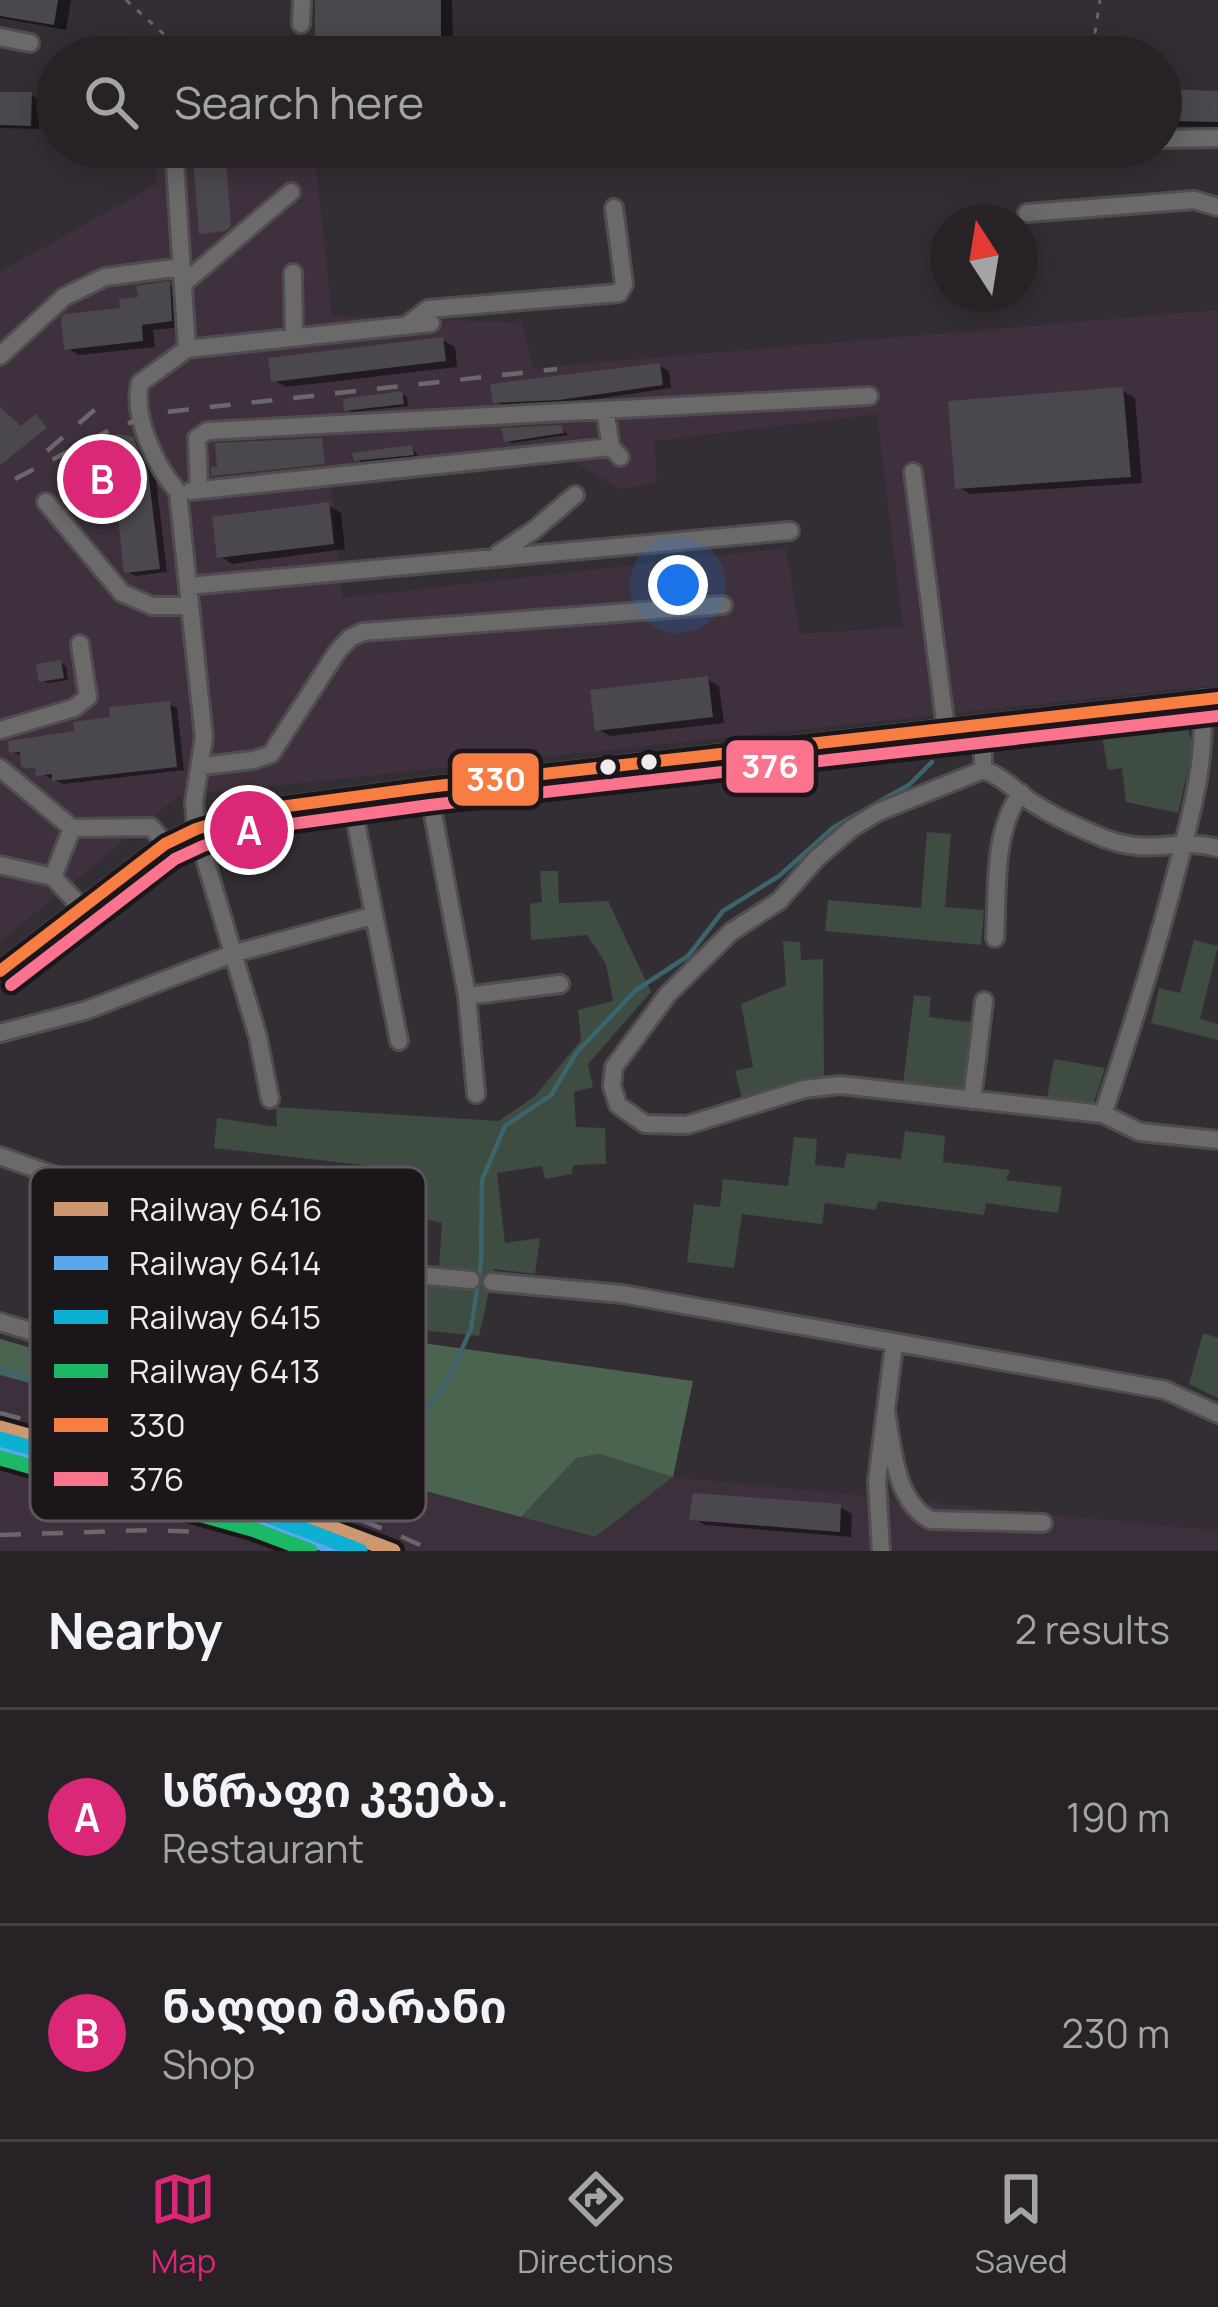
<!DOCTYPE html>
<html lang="en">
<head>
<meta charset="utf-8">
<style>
	body { margin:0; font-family:Manrope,"Noto Sans Georgian",sans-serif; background:#322f32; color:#f1f3f6 }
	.compass { position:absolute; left:930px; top:204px; width:108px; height:108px; border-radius:50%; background:#262226; box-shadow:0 6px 30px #0003; rotate:348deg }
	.you { position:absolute; left:678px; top:585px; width:42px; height:42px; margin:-30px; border:9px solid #fff; border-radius:50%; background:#1a73e8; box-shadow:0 0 0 18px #1a73e833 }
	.badge { display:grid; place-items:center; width:78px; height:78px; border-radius:50%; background:#db2777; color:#fff; font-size:39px; font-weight:700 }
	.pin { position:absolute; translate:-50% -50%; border:6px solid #fff; box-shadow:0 3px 12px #0006 }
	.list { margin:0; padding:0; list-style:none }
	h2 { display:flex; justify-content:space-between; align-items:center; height:156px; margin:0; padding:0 48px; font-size:51px }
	h2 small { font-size:39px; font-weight:400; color:#a4a4a7 }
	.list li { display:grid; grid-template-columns:78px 1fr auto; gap:36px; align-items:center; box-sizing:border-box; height:216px; padding:0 48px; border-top:3px solid #423f43 }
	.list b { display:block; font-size:45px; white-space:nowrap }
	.list p { margin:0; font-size:39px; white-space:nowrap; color:#a4a4a7 }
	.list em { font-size:39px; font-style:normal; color:#a4a4a7 }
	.icon { flex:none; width:66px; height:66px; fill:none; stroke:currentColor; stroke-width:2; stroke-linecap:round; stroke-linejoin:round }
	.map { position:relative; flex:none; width:1218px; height:1551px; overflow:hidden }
	.search { position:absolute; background:#262226; box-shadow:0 6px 30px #0003; left:36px; right:36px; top:36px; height:132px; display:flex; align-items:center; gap:30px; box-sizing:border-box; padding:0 42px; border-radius:66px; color:#a4a4a7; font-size:45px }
	.sheet { height:588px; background:#262226 }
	nav { display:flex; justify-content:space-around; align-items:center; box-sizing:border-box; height:168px; border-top:3px solid #423f43; background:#262226; font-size:33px; color:#a4a4a7 }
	nav a { display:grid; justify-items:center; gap:6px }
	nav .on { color:#db2777 }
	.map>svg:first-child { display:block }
</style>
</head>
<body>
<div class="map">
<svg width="1218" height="1551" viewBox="0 0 1218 1551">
	<rect width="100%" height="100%" fill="#332e33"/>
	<path fill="#3d303d" d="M 0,1375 L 594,1537 L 673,1477 L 1218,1531 L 1218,1551 L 0,1551 L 0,1546 L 142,1497 L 0,1457 Z"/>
	<path fill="#3e313d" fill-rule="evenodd" d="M 157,147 L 314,147 L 332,316 L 521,323 L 534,368 L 1218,310 L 1218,685 L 178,796 L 0,942 L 0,272 L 155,185 ZM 877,414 L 903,627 L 800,634 L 786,548 L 342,598 L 331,488 L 573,461 L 620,489 L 657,482 L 654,441 Z
		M 0,1457 L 143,1497 L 130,1530 L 114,1546 L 0,1546 Z"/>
	<path fill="#3e4c41" d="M 1187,724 L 1193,747 L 1178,813 L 1126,802 L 1122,768 L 1108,770 L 1102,736 Z
		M 927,832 L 951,834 L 945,907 L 984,910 L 981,945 L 825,931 L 828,900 L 921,908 Z
		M 540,871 L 558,871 L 559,903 L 608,901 L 651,992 L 588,1064 L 593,1087 L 574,1092 L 576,1127 L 605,1128 L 606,1164 L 573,1165 L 572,1174 L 545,1179 L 542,1166 L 497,1173 L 505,1243 L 540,1238 L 535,1274 L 494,1269 L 479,1336 L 410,1329 L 418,1281 L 438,1284 L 442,1223 L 424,1219 L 424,1206 L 394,1200 L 396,1169 L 214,1148 L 217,1118 L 277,1127 L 276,1107 L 499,1121 L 535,1096 L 581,1040 L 578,1010 L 613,1001 L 606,964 L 587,935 L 531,940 L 530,904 L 542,902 Z
		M 1194,940 L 1218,946 L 1200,1019 L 1218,1024 L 1218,1040 L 1151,1023 L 1159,988 L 1180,993 Z
		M 783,941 L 800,942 L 801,960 L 823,959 L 824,1078 L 743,1102 L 735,1071 L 753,1067 L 741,1004 L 786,985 Z
		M 914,995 L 931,997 L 929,1017 L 976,1023 L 967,1091 L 903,1083 Z
		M 1054,1059 L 1105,1068 L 1093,1105 L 1047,1098 Z
		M 905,1131 L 945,1136 L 943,1162 L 1010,1170 L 1006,1180 L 1062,1187 L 1058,1213 L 986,1203 L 984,1215 L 878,1201 L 876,1210 L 825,1203 L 822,1224 L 742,1214 L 734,1268 L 687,1262 L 694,1204 L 720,1207 L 723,1179 L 788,1186 L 794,1137 L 817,1139 L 815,1165 L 844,1168 L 847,1153 L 901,1159 Z
		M 1203,1333 L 1218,1338 L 1218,1398 L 1189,1384 Z
		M 599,1454 L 673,1477 L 595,1537 L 521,1517 L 575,1458 Z"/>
	<path fill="#4b6450" d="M 0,1339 L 136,1378 L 133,1392 L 371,1458 L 397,1367 L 415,1342 L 693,1381 L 673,1477 L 599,1454 L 576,1458 L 521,1517 L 0,1375 Z"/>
	<path fill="#0007" d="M 0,0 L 71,0 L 66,30 L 0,18 Z
		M 317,0 L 452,0 L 453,42 L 330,43 L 318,36 Z
		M 1161,92 L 1218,94 L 1218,127 L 1161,126 Z
		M 0,95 L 31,95 L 39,100 L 39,129 L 0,128 Z
		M 169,285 L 181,292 L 184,327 L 153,330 L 155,347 L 79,355 L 67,348 Z
		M 443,340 L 455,347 L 457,367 L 286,387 L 274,380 Z
		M 660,366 L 669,371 L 671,388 L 569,403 L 504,406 L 495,401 Z
		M 1123,391 L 1135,398 L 1142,483 L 970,494 L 958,487 Z
		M 402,394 L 407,397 L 408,406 L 352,412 L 347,409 Z
		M 562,428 L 568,435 L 512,443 L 506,440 Z
		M 132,440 L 142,445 L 156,479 L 167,572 L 135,576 L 127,571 L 119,496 L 101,506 L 92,500 Z
		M 412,448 L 418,456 L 362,462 L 356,459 Z
		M 328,505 L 341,513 L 345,549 L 232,564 L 220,556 Z
		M 61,663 L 66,666 L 68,680 L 47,683 L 42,680 Z
		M 707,679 L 719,686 L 724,723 L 610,736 L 598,729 Z
		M 169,704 L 177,708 L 184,770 L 63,784 L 24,765 L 23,756 L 12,752 Z
		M 840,1507 L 852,1514 L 851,1537 L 705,1525 L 693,1518 Z"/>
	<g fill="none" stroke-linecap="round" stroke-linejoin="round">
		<path stroke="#3c646c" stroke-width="4.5" d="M 0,1370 L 320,1458 L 358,1463 L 379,1459 L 411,1432 L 447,1382 L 471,1329 L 481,1262 L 482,1180 L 505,1126 L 551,1095 L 577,1052 L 636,990 L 688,956 L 723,911 L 779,876 L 834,827 L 909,785 L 932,762"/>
	</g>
	<path fill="#4b484d" d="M 0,0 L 58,0 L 54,25 L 0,16 Z
		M 315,0 L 441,0 L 441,37 L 315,38 Z
		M 1161,89 L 1218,91 L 1218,122 L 1161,121 Z
		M 0,92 L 32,92 L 31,126 L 0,125 Z
		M 192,147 L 225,147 L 231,226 L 225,231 L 199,234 Z
		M 170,281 L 172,321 L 142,325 L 143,341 L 64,350 L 61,318 L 64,314 L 120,308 L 119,299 L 138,297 L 136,286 Z
		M 443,337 L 446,361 L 271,382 L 268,358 Z
		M 660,363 L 663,385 L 559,400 L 493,403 L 490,384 Z
		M 1123,387 L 1131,477 L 955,489 L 948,401 Z
		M 402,391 L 404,404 L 344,411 L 343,399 Z
		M 0,407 L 21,426 L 36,414 L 47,428 L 0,465 Z
		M 562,425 L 564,433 L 504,442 L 502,428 Z
		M 119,434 L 133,437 L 148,471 L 160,569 L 124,573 L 115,489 L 90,503 L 65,461 L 104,438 Z
		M 322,438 L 325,464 L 211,476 L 211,467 L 217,467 L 215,443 Z
		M 412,445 L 414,455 L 354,461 L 352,453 Z
		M 329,502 L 334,544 L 217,558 L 212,517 Z
		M 61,660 L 64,678 L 39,682 L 36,664 Z
		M 708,676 L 713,717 L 595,731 L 590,690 Z
		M 170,701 L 177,767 L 52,781 L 52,774 L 36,776 L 35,769 L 21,767 L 20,752 L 9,753 L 8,741 L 74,731 L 73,722 L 110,717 L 109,707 Z
		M 693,1493 L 841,1504 L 840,1532 L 689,1520 Z"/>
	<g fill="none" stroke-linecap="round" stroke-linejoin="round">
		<g stroke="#504d50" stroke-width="22">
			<path id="minor" d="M 301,24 L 302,0
				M 0,37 L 30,43
				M 1161,139 L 1218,138
				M 174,147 L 187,349
				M 1027,213 L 1194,200 L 1218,207
				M 293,273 L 294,337
				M 183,284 L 291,192
				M 407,325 L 428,309 L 619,293 L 624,284 L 614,208
				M 0,356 L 64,297 L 105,277 L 182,267
				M 605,410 L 611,447
				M 913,472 L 946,729
				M 199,490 L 197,438 L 207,431 L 869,396
				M 191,491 L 611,447 L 620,457
				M 46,502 L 122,593 L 152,606 L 190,606
				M 498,554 L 534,530 L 575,495
				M 188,586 L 790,531
				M 983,725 L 983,770 L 878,812 L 852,828 L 817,858 L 779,901 L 731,932 L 668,994 L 614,1067 L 612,1086 L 618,1105 L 645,1124 L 687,1125 L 804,1089 L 840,1085 L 1103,1114 L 1140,1132 L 1218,1140
				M 0,730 L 74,708 L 88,697 L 80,644
				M 202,766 L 254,760 L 271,754 L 337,652 L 350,638 L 363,632 L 723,605
				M 0,768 L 72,828 L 151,827 L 165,844
				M 983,770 C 1006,777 1018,795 1038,806 C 1058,819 1084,830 1106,839 C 1152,856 1179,837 1218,848
				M 428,787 L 467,996 L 476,1094
				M 351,798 L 399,1041
				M 0,865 L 53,877 L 82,908
				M 53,877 L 72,828
				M 995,938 C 998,891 992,832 1021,793
				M 0,971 L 165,844 L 196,829 L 258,810 L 428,787 L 1218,698
				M 467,996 L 560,984
				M 0,1033 L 87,1010 L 232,954 L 372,916
				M 270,1099 L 258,1037 L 196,829 L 194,802 L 204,737 L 178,492 C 156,467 132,417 140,383 L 187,349 L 431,323
				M 972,1100 L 984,1001
				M 1103,1114 C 1130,1034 1155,955 1176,873 C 1191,815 1207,760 1202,699
				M 0,1156 L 217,1233 L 342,1268 L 471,1280
				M 492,1282 L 622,1294 L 1165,1390 L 1218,1414
				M 0,1322 L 133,1362
				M 886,1412 C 893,1449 895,1502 931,1520 L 1043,1523
				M 881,1551 L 877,1481 L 894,1345"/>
		</g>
		<path stroke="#696568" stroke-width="3" stroke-dasharray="6 9" stroke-linecap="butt" d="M 126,0 L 189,57
			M 590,57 L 1094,39 L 1100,0"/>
		<use href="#minor" stroke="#6c696a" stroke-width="16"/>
		<path stroke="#6a676a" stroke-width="4.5" stroke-dasharray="21 21" stroke-linecap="butt" d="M 47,451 L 100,405
			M 15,479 L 110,430 L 156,413 L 557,369
			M 0,1413 C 147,1452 295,1486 433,1551
			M 0,1467 L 310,1551
			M 0,1535 L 152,1530 L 198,1532"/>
		<g stroke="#1a161a" stroke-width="21">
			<path id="bus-1" d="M 0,971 L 165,844 L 196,829 L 258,810 L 428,787 L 1218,698"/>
		</g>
		<g stroke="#1a161a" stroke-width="21">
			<path id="bus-2" d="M 11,985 L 175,859 L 203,846 L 262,828 L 430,805 L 1218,716"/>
		</g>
		<use href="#bus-1" stroke="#f77d43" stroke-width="12"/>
		<use href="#bus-2" stroke="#fc738d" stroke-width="12"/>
		<g stroke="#1a161a" stroke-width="24">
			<path id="rail-1" d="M 0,1428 L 261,1501 L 393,1551"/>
		</g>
		<g stroke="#1a161a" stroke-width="24">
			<path id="rail-2" d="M 0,1447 L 255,1518 L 342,1551"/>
		</g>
		<g stroke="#1a161a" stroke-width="24">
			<path id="rail-3" d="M 0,1439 L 261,1513 L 360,1551"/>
		</g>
		<g stroke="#1a161a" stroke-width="24">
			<path id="rail-4" d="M 0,1458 L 255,1530 L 310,1551"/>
		</g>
		<use href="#rail-1" stroke="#cd976f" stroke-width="15"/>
		<use href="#rail-2" stroke="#5aa8eb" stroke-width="15"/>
		<use href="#rail-3" stroke="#0dafd3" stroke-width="15"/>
		<use href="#rail-4" stroke="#1ab867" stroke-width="15"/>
	</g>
	<g fill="#f0eaef" stroke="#1a161a" stroke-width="4.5">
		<circle cx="649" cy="762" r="10"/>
		<circle cx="608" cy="767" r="10"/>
	</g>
	<rect x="30" y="1167" width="396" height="354" rx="18" fill="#1a161a" stroke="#5a565a" stroke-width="3"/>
	<rect x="54" y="1202" width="54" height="14" fill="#cd976f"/>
	<rect x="54" y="1256" width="54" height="14" fill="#5aa8eb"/>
	<rect x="54" y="1310" width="54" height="14" fill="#0dafd3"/>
	<rect x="54" y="1364" width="54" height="14" fill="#1ab867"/>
	<rect x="54" y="1418" width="54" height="14" fill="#f77d43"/>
	<rect x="54" y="1472" width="54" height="14" fill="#fc738d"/>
	<g font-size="33" fill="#f0eaef">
		<text x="129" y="1221">Railway 6416</text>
		<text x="129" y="1275">Railway 6414</text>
		<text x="129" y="1329">Railway 6415</text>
		<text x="129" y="1383">Railway 6413</text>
		<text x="129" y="1437">330</text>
		<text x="129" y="1491">376</text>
	</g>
	<g stroke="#1a161a" stroke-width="4.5">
		<rect x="724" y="738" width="92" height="57" rx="12" fill="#fc738d"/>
		<rect x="450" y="751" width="91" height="57" rx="12" fill="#f77d43"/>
	</g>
	<g font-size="33" text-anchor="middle" font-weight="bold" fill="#fff">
		<text x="770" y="778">376</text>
		<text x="496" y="791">330</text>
	</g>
</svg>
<svg class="compass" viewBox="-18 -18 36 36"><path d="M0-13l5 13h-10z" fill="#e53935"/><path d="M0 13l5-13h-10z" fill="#a4a4a7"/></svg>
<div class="you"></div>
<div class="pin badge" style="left:249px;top:830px">A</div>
<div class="pin badge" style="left:102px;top:479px">B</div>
<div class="search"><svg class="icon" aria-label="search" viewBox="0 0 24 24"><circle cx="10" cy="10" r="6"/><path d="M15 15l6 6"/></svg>Search here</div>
</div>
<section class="sheet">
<h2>Nearby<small>2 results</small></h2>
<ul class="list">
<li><span class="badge">A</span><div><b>სწრაფი კვება.</b><p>Restaurant</p></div><em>190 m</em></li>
<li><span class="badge">B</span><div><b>ნაღდი მარანი</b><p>Shop</p></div><em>230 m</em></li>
</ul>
</section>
<nav>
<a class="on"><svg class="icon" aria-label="map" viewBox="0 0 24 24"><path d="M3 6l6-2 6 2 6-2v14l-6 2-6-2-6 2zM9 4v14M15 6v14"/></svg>Map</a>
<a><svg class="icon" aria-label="directions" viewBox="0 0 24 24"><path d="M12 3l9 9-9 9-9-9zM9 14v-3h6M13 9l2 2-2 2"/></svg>Directions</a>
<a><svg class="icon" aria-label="saved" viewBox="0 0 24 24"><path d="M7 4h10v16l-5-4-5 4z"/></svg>Saved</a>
</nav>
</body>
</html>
